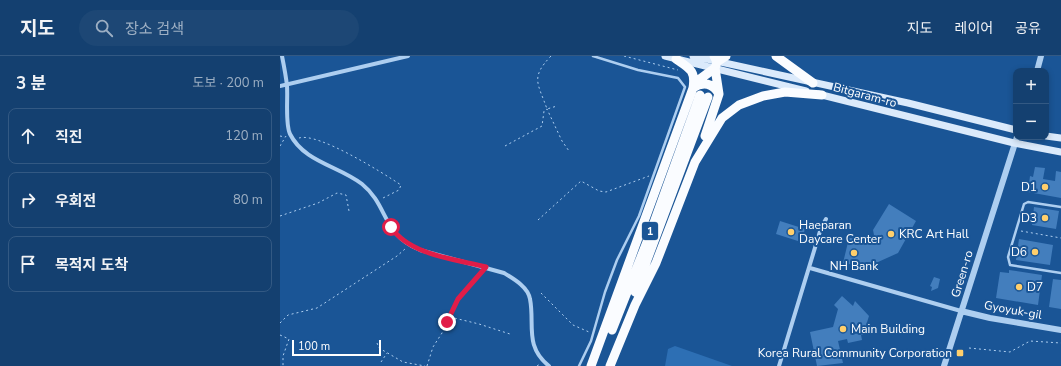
<!DOCTYPE html>
<html lang="ko">
<head>
<meta charset="utf-8">
<style>
	body { margin:0; font-family:"Nunito Sans","Noto Sans KR",sans-serif; background:#1d4775; color:#f1f3f6 }
	.controls { position:absolute; right:12px; top:12px; display:grid; overflow:hidden; border-radius:8px; box-shadow:0 2px 6px #0003 }
	.controls button { width:36px; height:36px; display:grid; place-items:center; padding:0; border:0; border-bottom:1px solid #335983; background:#144070; color:#f1f3f6; font:20px sans-serif }
	.scale { position:absolute; left:12px; bottom:10px; width:89px; box-sizing:border-box; padding-left:4px; border:2px solid #fff; border-top:0; font-size:11px; line-height:14px; white-space:nowrap; color:#fff; -webkit-text-stroke:3px #1a5596; paint-order:stroke }
	.stop { position:absolute; width:12px; height:12px; margin:-9px; border:3px solid #e11d48; border-radius:50%; background:#fff }
	.stop.end { background:#e11d48; border-color:#fff; box-shadow:0 1px 4px #0008 }
	.list { margin:0; padding:0; list-style:none }
	h2 { display:flex; justify-content:space-between; align-items:center; height:52px; margin:0; padding:0 16px; font-size:17px }
	h2 small { font-size:13px; font-weight:400; color:#9dafc3 }
	.list li { display:grid; grid-template-columns:26px 1fr auto; gap:12px; align-items:center; box-sizing:border-box; height:56px; margin:0 8px 8px; padding:0 8px; border:1px solid #335983; border-radius:8px }
	.list b { display:block; font-size:15px; white-space:nowrap }
	.list em { font-size:13px; font-style:normal; color:#9dafc3 }
	.icon { flex:none; width:22px; height:22px; fill:none; stroke:currentColor; stroke-width:2; stroke-linecap:round; stroke-linejoin:round }
	.map { position:relative; flex:none; width:781px; height:310px; overflow:hidden }
	header { display:flex; align-items:center; gap:24px; box-sizing:border-box; height:56px; padding:0 20px; background:#144070; border-bottom:1px solid #335983 }
	header strong { font-size:19px }
	nav { display:flex; gap:22px; margin-inline-start:auto; font-size:14px }
	.search { width:280px; height:36px; background:#1d4775; display:flex; align-items:center; gap:10px; box-sizing:border-box; padding:0 14px; border-radius:22px; color:#9dafc3; font-size:15px }
	main { display:flex }
	aside { flex:1; background:#144070 }
	.map>svg:first-child { display:block }
</style>
</head>
<body>
<header>
<strong>지도</strong>
<div class="search"><svg class="icon" aria-label="search" viewBox="0 0 24 24"><circle cx="10" cy="10" r="6"/><path d="M15 15l6 6"/></svg>장소 검색</div>
<nav><a>지도</a><a>레이어</a><a>공유</a></nav>
</header>
<main>
<aside>
<h2>3 분<small>도보 · 200 m</small></h2>
<ul class="list">
<li><svg class="icon" aria-label="ahead" viewBox="0 0 24 24"><path d="M12 20V5M6 11l6-6 6 6"/></svg><div><b>직진</b></div><em>120 m</em></li>
<li><svg class="icon" aria-label="right" viewBox="0 0 24 24"><path d="M7 20v-9h11M14 6l5 5-5 5"/></svg><div><b>우회전</b></div><em>80 m</em></li>
<li><svg class="icon" aria-label="arrive" viewBox="0 0 24 24"><path d="M6 21V4h12l-3 4 3 4H6"/></svg><div><b>목적지 도착</b></div></li>
</ul>
</aside>
<div class="map">
<svg width="781" height="310" viewBox="0 0 781 310">
	<rect width="100%" height="100%" fill="#1a5596"/>
	<path fill="#2d6fb4" d="M 395,290 L 452,310 L 385,310 L 388,293 Z"/>
	<path fill="#437ebd" d="M 755,111 L 765,112 L 763,123 L 775,125 L 776,115 L 781,116 L 781,142 L 748,136 L 750,120 L 753,121 Z
		M 609,148 L 636,165 L 618,197 L 587,211 L 563,207 L 569,182 L 595,184 L 593,174 Z
		M 754,151 L 779,155 L 776,173 L 752,169 Z
		M 500,165 L 525,173 L 521,186 L 496,178 Z
		M 739,183 L 773,189 L 770,209 L 736,204 Z
		M 729,214 L 762,219 L 758,249 L 716,242 L 720,216 L 729,217 Z
		M 654,221 L 660,223 L 658,232 L 651,235 L 652,231 L 650,230 Z
		M 773,223 L 781,224 L 781,253 L 769,251 Z
		M 562,240 L 573,250 L 575,245 L 589,260 L 583,279 L 581,279 L 582,284 L 568,287 L 567,283 L 558,285 L 563,307 L 537,310 L 530,276 L 553,271 L 558,253 L 554,249 Z"/>
	<g fill="none" stroke-linecap="round" stroke-linejoin="round">
		<path stroke="#adcef0" stroke-width="1" stroke-dasharray="2 3" stroke-linecap="butt" d="M 271,0 C 250,22 258,27 267,53 L 277,50
			M 344,0 L 398,14
			M 0,80 L 5,81
			M 19,82 C 38,76 103,117 121,129 L 119,134 L 101,143
			M 0,90 L 6,80
			M 225,90 L 262,70 L 264,55 L 267,53 L 282,85 L 289,95
			M 0,160 L 38,147 L 57,137 L 66,139 L 69,155
			M 258,164 L 301,125 L 319,135 L 326,136 L 369,120
			M 741,175 L 781,182
			M 261,237 L 293,269 L 309,276
			M 170,261 L 199,268 L 230,278
			M 0,267 L 8,259 L 37,252 L 117,200 L 125,193
			M 0,279 L 9,283 L 3,300 L 3,310
			M 97,287 L 99,292 L 123,306 L 145,310
			M 689,292 L 730,296 L 750,285 L 781,287
			M 101,306 L 107,297
			M 147,310 L 153,291 L 162,277 L 178,243 L 201,216
			M 257,310 L 260,308"/>
		<path stroke="#adcef0" stroke-width="2.5" d="M 781,151 L 748,146 L 744,148 L 728,201 L 730,209 L 781,217
			M 299,310 L 311,285 L 325,236 L 337,204 L 359,160 L 405,31 L 398,22 L 358,14 L 313,0"/>
		<path stroke="#adcef0" stroke-width="4" d="M 2,0 C 4,10 6,20 7,30 C 8,43 5,68 10,78 C 24,106 59,110 82,128 C 109,150 101,178 140,194 L 224,217 C 234,223 248,231 250,243 C 255,268 244,290 269,310
			M 0,30 L 128,0
			M 530,212 L 681,255
			M 499,310 L 541,172 L 546,163"/>
		<path stroke="#adcef0" stroke-width="6" d="M 757,15 L 761,0
			M 681,255 L 710,262 L 781,274
			M 664,310 L 737,81"/>
		<path stroke="#dbeafb" stroke-width="7" d="M 385,0 L 526,35
			M 413,0 L 628,47 L 736,74
			M 538,38 L 734,87 L 781,96
			M 766,80 L 781,82"/>
		<path stroke="#fafcff" stroke-width="9" d="M 496,0 L 533,27
			M 437,6 L 446,0
			M 414,30 L 420,23 L 435,12
			M 413,32 C 423,25 433,27 439,38
			M 425,80 L 439,38 L 435,12 L 437,6 L 434,0
			M 355,236 L 428,41
			M 332,274 L 367,186 L 420,39
			M 311,310 L 413,32 C 416,14 409,12 396,3
			M 330,310 L 355,249 L 376,207 L 415,106 L 442,62 L 459,49 L 483,40 L 505,36 L 542,39"/>
	</g>
	<g fill="none" stroke-linecap="round" stroke-linejoin="round">
		<path stroke="#e11d48" stroke-width="5" d="M 111,171 C 129,199 175,203 206,211 L 178,243 L 167,266"/>
	</g>
	<g fill="#ffcf6c" stroke="#1a5596" stroke-width="1.5">
		<circle cx="765" cy="131" r="4"/>
		<circle cx="765" cy="162" r="4"/>
		<circle cx="511" cy="176" r="4"/>
		<circle cx="611" cy="178" r="4"/>
		<circle cx="755" cy="196" r="4"/>
		<circle cx="574" cy="197" r="4"/>
		<circle cx="739" cy="231" r="4"/>
		<circle cx="563" cy="273" r="4"/>
		<rect x="676" y="293" width="8" height="8" rx="2"/>
	</g>
	<g text-anchor="middle" stroke-width="4" stroke-linejoin="round" paint-order="stroke">
		<rect fill="#1a5596" stroke="#bacce0" stroke-width="1" x="362" y="166" width="16" height="18" rx="3"/>
		<g font-size="11" font-weight="bold" fill="#fff">
			<text x="370" y="179">1</text>
		</g>
		<g font-size="12" fill="#fff" stroke="#1a5596">
			<text transform="translate(585 39) rotate(15)" y="4">Bitgaram-ro</text>
			<text transform="translate(682 218) rotate(-73)" y="4">Green-ro</text>
			<text transform="translate(733 254) rotate(10)" y="4">Gyoyuk-gil</text>
		</g>
		<g font-size="12" fill="#fff" stroke="#1a5596" text-anchor="end">
			<text x="757" y="135">D1</text>
			<text x="757" y="166">D3</text>
			<text x="519" y="173" text-anchor="start">Haeparan<tspan x="519" dy="14">Daycare Center</tspan></text>
			<text x="619" y="182" text-anchor="start">KRC Art Hall</text>
			<text x="747" y="200">D6</text>
			<text x="574" y="214" text-anchor="middle">NH Bank</text>
			<text x="747" y="235" text-anchor="start">D7</text>
			<text x="571" y="277" text-anchor="start">Main Building</text>
			<text x="672" y="301">Korea Rural Community Corporation</text>
		</g>
	</g>
</svg>
<div class="controls">
<button>+</button>
<button>−</button>
</div>
<div class="scale">100 m</div>
<div class="stop" style="left:111px;top:171px"></div>
<div class="stop end" style="left:167px;top:266px"></div>
</div>
</main>
</body>
</html>
